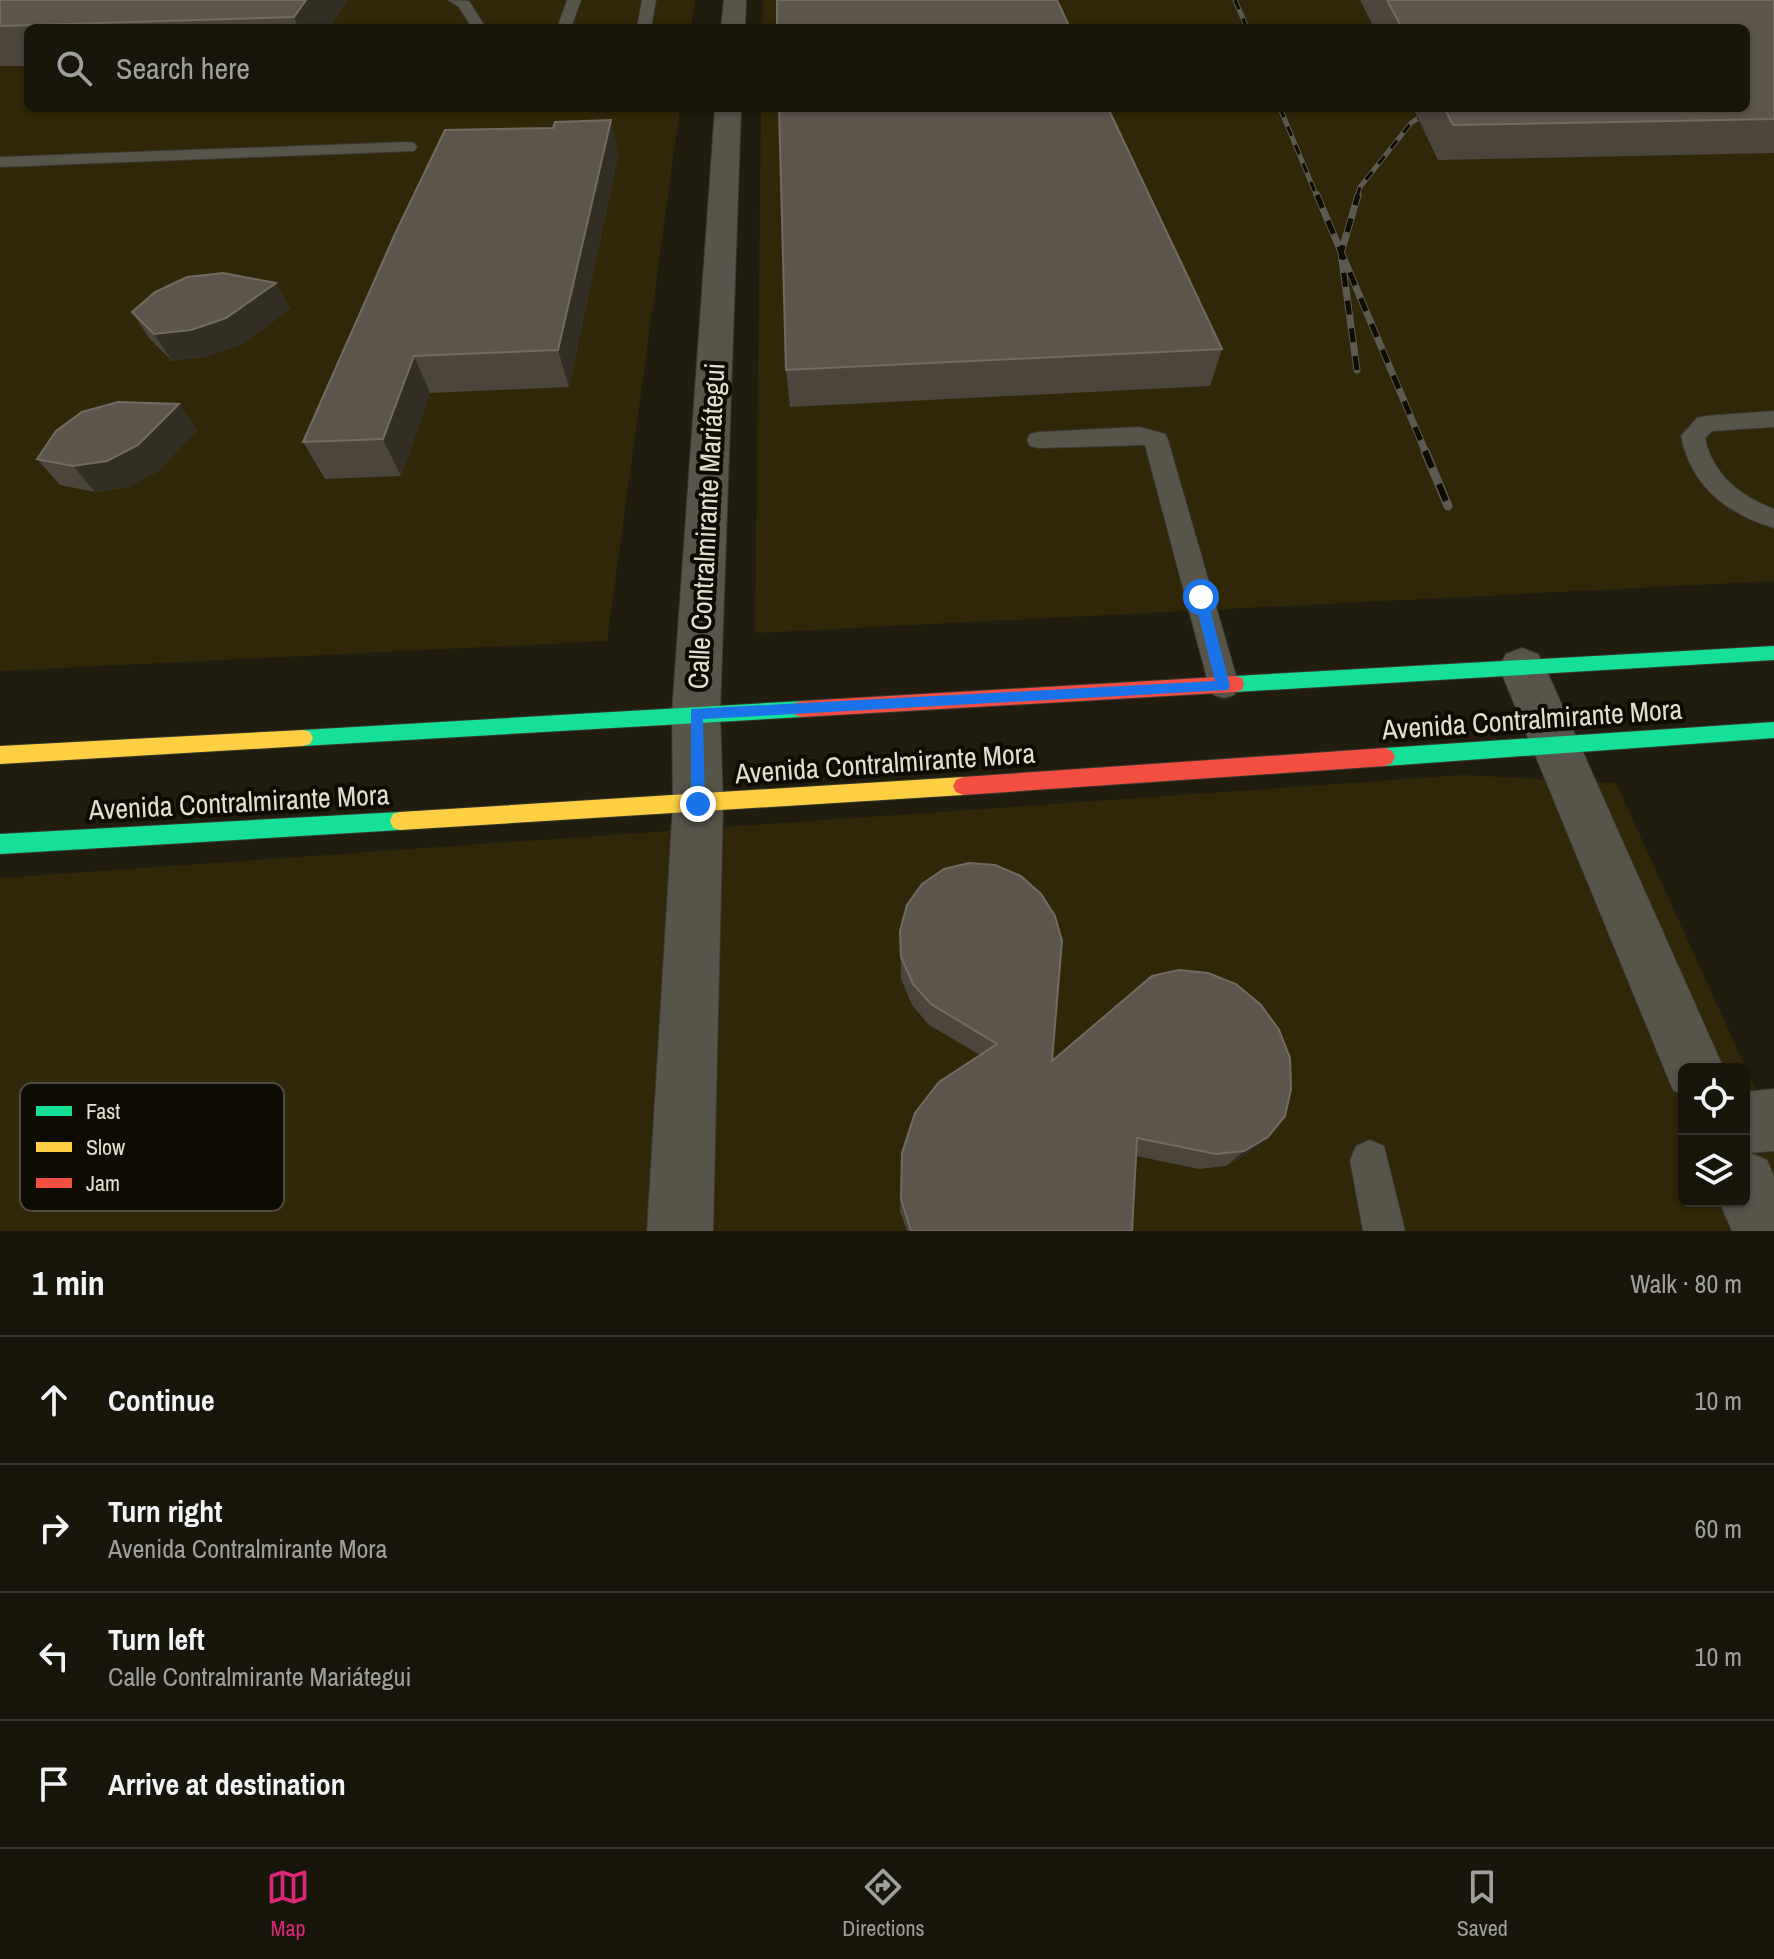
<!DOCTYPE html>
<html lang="en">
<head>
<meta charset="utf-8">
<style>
	body { margin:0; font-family:"Archivo Narrow",sans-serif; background:#211f14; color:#f1f3f6 }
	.controls { position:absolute; right:24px; bottom:24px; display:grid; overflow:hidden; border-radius:12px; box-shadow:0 2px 6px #0004 }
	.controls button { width:72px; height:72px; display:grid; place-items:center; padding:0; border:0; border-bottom:2px solid #36352c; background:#18160b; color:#f1f3f6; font:40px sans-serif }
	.stop { position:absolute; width:24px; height:24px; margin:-18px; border:6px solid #1a73e8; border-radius:50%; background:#fff }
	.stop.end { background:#1a73e8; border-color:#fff; box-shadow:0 2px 8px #0008 }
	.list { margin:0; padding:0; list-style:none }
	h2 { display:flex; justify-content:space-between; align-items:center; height:104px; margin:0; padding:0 32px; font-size:34px }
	h2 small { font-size:26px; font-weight:400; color:#9f9f9d }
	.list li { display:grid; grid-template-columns:52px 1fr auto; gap:24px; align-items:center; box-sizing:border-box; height:128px; padding:0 32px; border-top:2px solid #36352c }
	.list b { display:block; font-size:30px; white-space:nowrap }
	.list p { margin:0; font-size:26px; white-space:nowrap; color:#9f9f9d }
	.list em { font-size:26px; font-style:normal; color:#9f9f9d }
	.icon { flex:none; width:44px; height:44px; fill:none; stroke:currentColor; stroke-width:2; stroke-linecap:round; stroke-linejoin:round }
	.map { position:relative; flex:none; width:1774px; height:1231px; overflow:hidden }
	.search { position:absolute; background:#18160b; box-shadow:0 2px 6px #0004; left:24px; right:24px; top:24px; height:88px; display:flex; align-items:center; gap:20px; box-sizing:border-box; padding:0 28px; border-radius:12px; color:#9f9f9d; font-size:30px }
	.sheet { height:616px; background:#18160b }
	nav { display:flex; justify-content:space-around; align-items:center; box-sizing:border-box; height:112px; border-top:2px solid #36352c; background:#18160b; font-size:22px; color:#9f9f9d }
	nav a { display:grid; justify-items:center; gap:4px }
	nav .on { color:#db2777 }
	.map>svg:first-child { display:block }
</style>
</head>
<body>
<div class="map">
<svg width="1774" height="1231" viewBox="0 0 1774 1231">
	<rect width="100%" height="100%" fill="#201d0f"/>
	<path fill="#302708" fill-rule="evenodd" d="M 0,0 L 695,0 L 691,28 L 28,28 L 28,108 L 680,108 L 607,641 L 0,671 Z
		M 763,0 L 1774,0 L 1774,581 L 755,633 L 761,108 L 1746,108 L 1746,28 L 762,28 Z
		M 1464,775 L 1616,783 L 1774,1130 L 1774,1231 L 0,1231 L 0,878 ZM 1684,1069 L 1744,1069 L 1744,1201 L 1684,1201 Z"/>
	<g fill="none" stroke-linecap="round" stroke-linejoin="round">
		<g stroke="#39372e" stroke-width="2">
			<path id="lane" d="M 448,0 L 469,1 L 486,28 L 472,28 L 459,7 Z
				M 567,0 L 581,0 L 571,28 L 557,28 Z
				M 642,0 L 656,0 L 651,28 L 637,28 Z
				M 408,142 L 414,143 L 417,147 L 414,151 L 0,167 L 0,157 Z
				M 1774,411 L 1774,427 L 1712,431 L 1705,438 C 1713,475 1739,495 1774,509 L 1774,528 C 1727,514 1691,486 1681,436 L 1697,418 L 1705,416 Z
				M 1140,427 L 1165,434 L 1168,440 L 1239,686 L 1234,695 L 1224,698 L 1214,695 L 1209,686 L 1145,445 L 1039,448 L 1030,446 L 1027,440 L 1030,434 L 1039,432 Z
				M 1370,1140 L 1384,1146 L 1405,1231 L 1363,1231 L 1350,1160 L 1356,1146 Z"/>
		</g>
		<g stroke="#39372e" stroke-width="2">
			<path id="street" d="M 724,0 L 746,0 L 745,28 L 721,28 Z
				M 715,108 L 741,108 L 720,713 L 723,804 L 713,1231 L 647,1231 L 673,804 L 672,713 Z
				M 1522,648 L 1538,654 L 1545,667 L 1724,1069 L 1684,1069 L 1684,1095 L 1673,1090 L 1499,667 L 1506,654 Z
				M 1774,1089 L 1774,1151 L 1750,1153 L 1767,1160 L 1774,1176 L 1774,1231 L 1732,1231 L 1719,1201 L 1744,1201 L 1744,1092 Z"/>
		</g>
		<g stroke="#39372e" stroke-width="2">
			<path id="fast" d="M 1774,646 L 1774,660 L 1235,692 L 1228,690 L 1226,684 L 1228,678 L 1235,676 Z
				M 802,701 L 809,703 L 812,709 L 809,715 L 802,717 L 303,746 L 296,744 L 293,738 L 296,732 L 303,730 Z
				M 1774,722 L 1774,738 L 1385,766 L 1378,763 L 1375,757 L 1378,751 L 1385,748 Z
				M 400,812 L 407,814 L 410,821 L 407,828 L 400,830 L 0,854 L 0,834 Z"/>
		</g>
		<g stroke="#39372e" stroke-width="2">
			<path id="slow" d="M 303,730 L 310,732 L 313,738 L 310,744 L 303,746 L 0,764 L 0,746 Z
				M 963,777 L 970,780 L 973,786 L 970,792 L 963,795 L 400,830 L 393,828 L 390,821 L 393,814 L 400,812 Z"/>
		</g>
		<g stroke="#39372e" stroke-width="2">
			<path id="jam" d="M 1235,676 L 1242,678 L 1244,684 L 1242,690 L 1235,692 L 802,717 L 795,715 L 792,709 L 795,703 L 802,701 Z
				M 1385,748 L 1392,751 L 1395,757 L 1392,763 L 1385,766 L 963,795 L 956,792 L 953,786 L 956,780 L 963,777 Z"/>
		</g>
		<use href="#lane" fill="#575449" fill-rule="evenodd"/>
		<use href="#street" fill="#575449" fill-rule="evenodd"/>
		<use href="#fast" fill="#16e098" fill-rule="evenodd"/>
		<use href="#slow" fill="#ffcf43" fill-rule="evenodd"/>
		<use href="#jam" fill="#f24e42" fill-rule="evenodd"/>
		<g stroke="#5c5a50" stroke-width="5">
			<path id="rail-far2" d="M 1235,0 L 1247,28
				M 1280,108 L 1317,197
				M 1357,197 L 1360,187 L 1411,123 L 1433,108"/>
		</g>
		<g stroke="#5c5a50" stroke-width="7">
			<path id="rail-far1" d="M 1317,195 L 1426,453
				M 1357,370 L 1341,253 L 1358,195"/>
		</g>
		<g stroke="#5c5a50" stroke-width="9">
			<path id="rail" d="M 1425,451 L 1448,506"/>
		</g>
		<use href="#rail-far2" stroke="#0e0b03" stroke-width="3" stroke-dasharray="10" stroke-linecap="butt"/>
		<use href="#rail-far1" stroke="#0e0b03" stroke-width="5" stroke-dasharray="14" stroke-linecap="butt"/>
		<use href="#rail" stroke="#0e0b03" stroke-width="6" stroke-dasharray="18" stroke-linecap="butt"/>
	</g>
	<path fill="#4b453b" d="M 0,0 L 348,0 L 329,28 L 28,28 L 28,66 L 0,66 Z
		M 1360,0 L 1774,0 L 1774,153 L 1438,160 L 1413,108 L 1746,108 L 1746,28 L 1374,28 Z
		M 611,120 L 618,155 L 569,387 L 430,393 L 401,476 L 325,479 L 303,442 L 553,128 Z
		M 276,283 L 290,309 L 242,344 L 208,356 L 172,361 L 149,338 L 132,312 Z
		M 1222,349 L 1210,386 L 790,407 L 786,370 Z
		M 197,430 L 158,471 L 128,487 L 95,492 L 60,485 L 37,459 Z
		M 900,931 L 1052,1061 L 1268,1137 L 1249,1152 L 1226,1166 L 1199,1169 L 1136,1156 L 1132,1231 L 907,1231 L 900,1211 L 902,1153 L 980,1055 L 929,1025 L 912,1005 L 901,979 Z"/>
	<path fill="#332e23" d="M 306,0 L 348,0 L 329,28 L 298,28 L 294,17 Z
		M 611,120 L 618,155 L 569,387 L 558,350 Z
		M 276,283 L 290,309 L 242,344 L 208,356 L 172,361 L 154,334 Z
		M 414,356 L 430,393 L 401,476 L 383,439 Z
		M 179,404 L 197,430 L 158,471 L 128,487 L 95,492 L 73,466 Z
		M 1268,1137 L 1249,1152 L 1226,1166 L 1244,1151 Z"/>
	<path fill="#5c554b" stroke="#716b60" stroke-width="2" d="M 0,0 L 306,0 L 294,17 L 0,26 Z
		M 777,0 L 1057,0 L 1070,28 L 777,28 Z
		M 1387,0 L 1774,0 L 1774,119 L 1453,125 L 1444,108 L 1746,108 L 1746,28 L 1402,28 Z
		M 779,108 L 1108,108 L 1222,349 L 786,370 Z
		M 611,120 L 558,350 L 414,356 L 383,439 L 303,442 L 395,234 L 445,130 L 553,128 L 555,122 Z
		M 223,273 L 276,283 L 226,318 L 191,330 L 154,334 L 132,312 L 155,292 L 187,277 Z
		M 118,402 L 179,404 L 138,445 L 107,461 L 73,466 L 37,459 L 56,431 L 82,412 Z
		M 969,863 L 995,865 L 1021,876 L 1041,894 L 1055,916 L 1062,941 L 1052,1061 L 1152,976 L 1179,970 L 1208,973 L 1236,984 L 1261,1005 L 1279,1030 L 1290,1058 L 1291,1089 L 1285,1116 L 1268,1137 L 1244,1151 L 1216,1154 L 1137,1138 L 1132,1231 L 911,1231 L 901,1199 L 902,1153 L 915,1113 L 939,1082 L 997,1044 L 931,1004 L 913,984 L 901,957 L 900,931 L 907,905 L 922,884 L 944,869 Z"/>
	<path fill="#1a73e8" d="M 1201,592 L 1207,597 L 1230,686 L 1228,690 L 703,719 L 705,804 L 698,811 L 691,804 L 691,709 L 1215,681 L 1194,597 Z"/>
	<g text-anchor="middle" stroke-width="8" stroke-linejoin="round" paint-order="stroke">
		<g font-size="28" fill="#e3dfd0" stroke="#0e0b03">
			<text transform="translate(706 526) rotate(-87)" y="10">Calle Contralmirante Mariátegui</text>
			<text transform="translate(1532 719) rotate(-4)" y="10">Avenida Contralmirante Mora</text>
			<text transform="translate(885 763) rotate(-4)" y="10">Avenida Contralmirante Mora</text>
			<text transform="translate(239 802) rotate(-3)" y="10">Avenida Contralmirante Mora</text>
		</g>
	</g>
	<rect x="20" y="1083" width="264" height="128" rx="12" fill="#0e0b03" stroke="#4e4b40" stroke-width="2"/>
	<rect x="36" y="1106" width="36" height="10" fill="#16e098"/>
	<rect x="36" y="1142" width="36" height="10" fill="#ffcf43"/>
	<rect x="36" y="1178" width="36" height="10" fill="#f24e42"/>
	<g font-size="22" fill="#e3dfd0">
		<text x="86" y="1119">Fast</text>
		<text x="86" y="1155">Slow</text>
		<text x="86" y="1191">Jam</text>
	</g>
</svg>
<div class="controls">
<button><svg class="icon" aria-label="locate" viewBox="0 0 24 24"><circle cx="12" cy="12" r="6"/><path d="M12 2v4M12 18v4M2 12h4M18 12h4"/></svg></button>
<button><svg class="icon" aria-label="layers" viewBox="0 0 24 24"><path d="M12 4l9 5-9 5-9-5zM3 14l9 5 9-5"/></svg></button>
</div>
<div class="stop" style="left:1201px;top:597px"></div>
<div class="stop end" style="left:698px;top:804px"></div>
<div class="search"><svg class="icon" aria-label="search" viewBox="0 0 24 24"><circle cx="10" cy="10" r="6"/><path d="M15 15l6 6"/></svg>Search here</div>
</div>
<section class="sheet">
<h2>1 min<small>Walk · 80 m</small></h2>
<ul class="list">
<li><svg class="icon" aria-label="ahead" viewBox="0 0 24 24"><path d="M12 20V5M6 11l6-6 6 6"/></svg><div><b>Continue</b></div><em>10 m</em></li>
<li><svg class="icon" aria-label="right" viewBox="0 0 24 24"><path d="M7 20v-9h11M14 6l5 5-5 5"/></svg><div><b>Turn right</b><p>Avenida Contralmirante Mora</p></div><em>60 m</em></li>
<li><svg class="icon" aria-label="left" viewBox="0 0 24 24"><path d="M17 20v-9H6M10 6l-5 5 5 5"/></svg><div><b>Turn left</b><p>Calle Contralmirante Mariátegui</p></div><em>10 m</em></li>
<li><svg class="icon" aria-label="arrive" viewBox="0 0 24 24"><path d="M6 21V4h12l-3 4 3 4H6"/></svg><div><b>Arrive at destination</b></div></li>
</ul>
</section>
<nav>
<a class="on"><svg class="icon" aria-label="map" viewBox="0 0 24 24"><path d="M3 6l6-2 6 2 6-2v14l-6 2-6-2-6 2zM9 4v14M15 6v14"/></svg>Map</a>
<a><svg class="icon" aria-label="directions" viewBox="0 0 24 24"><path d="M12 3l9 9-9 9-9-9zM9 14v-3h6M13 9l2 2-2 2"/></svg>Directions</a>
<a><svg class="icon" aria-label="saved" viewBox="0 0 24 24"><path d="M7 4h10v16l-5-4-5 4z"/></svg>Saved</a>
</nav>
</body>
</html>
